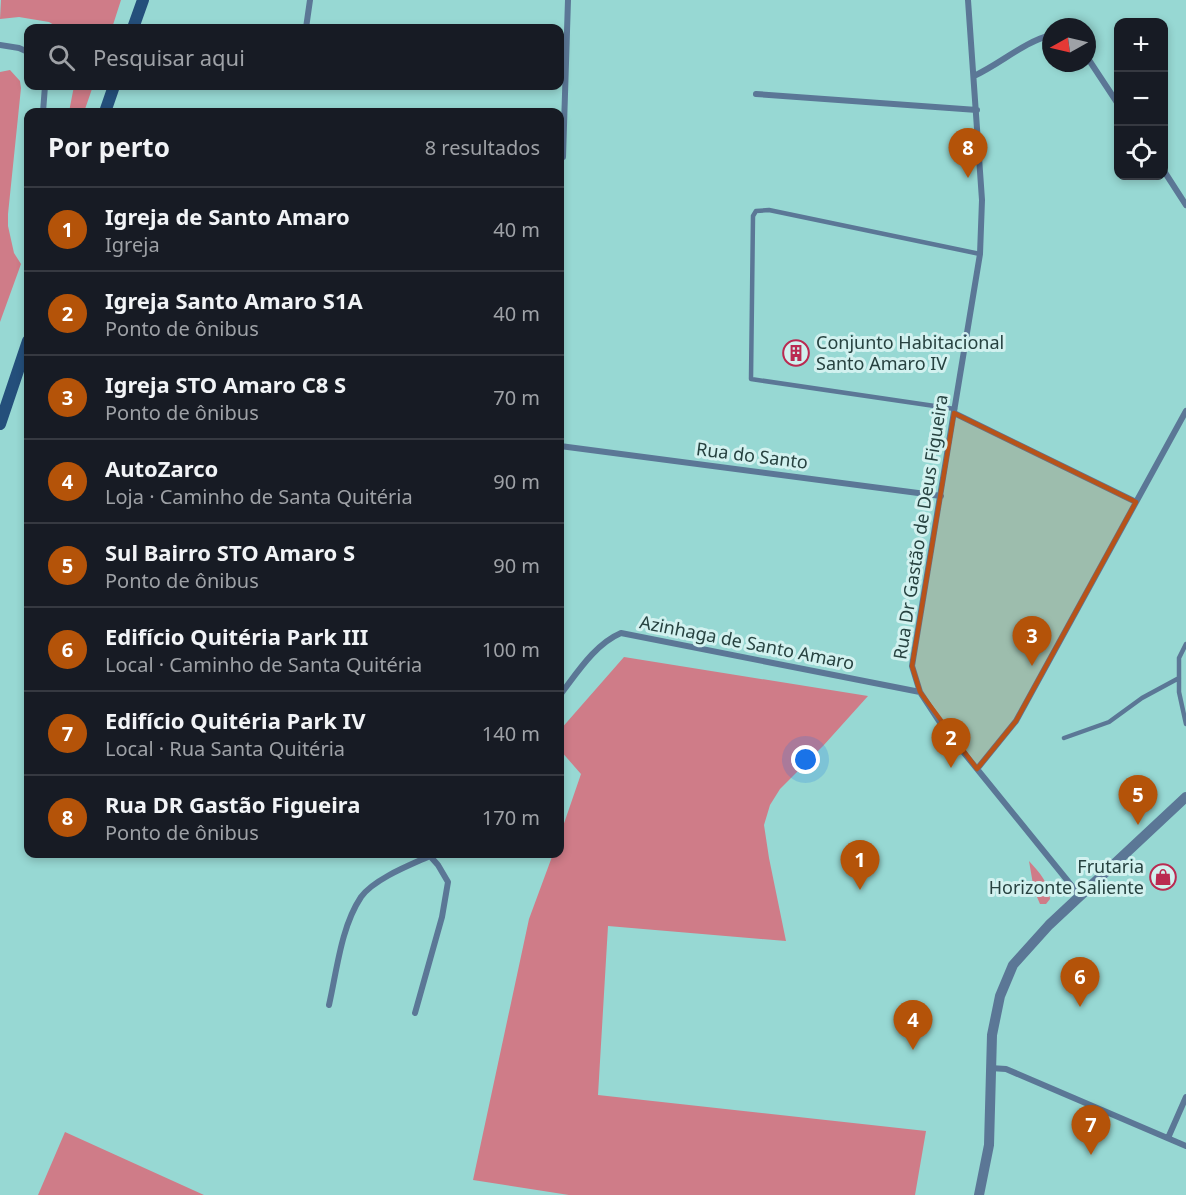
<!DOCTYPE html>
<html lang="pt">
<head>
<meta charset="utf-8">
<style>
	body { margin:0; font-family:"Noto Sans",sans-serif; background:#20242c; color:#f1f3f6 }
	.controls { position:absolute; right:18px; top:18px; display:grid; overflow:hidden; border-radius:12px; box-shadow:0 3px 9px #0003 }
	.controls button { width:54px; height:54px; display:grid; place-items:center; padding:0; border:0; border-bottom:2px solid #363941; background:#171b24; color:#f1f3f6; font:30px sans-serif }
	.compass { position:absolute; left:1042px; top:18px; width:54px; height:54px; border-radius:50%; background:#171b24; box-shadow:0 3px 9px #0003; rotate:262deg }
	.you { position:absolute; left:806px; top:760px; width:21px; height:21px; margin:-15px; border:4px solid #fff; border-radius:50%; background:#1a73e8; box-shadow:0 0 0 9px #1a73e833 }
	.badge { display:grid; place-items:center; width:39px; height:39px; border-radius:50%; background:#b45309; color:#fff; font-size:20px; font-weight:700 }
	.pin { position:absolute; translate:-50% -50px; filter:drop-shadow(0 2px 3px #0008) }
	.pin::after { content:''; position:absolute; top:32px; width:21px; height:18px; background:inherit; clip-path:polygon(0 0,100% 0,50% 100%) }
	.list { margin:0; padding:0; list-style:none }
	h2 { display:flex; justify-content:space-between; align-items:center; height:78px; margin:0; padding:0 24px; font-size:26px }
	h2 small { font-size:20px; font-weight:400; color:#9ea1a6 }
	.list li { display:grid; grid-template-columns:39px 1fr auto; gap:18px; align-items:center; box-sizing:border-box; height:84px; padding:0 24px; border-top:2px solid #363941 }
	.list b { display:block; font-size:22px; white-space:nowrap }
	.list p { margin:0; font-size:20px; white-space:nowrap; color:#9ea1a6 }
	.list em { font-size:20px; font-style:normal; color:#9ea1a6 }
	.icon { flex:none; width:33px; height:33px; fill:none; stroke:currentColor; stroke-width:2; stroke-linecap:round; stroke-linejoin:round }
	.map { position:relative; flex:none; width:1186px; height:1195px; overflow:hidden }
	.search { position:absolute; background:#171b24; box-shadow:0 3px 9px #0003; left:24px; top:24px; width:540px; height:66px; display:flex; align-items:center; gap:15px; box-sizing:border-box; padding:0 21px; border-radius:12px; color:#9ea1a6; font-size:22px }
	.panel { position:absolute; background:#171b24; box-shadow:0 3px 9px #0003; left:24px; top:108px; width:540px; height:750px; border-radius:12px }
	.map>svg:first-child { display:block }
</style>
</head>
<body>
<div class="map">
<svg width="1186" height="1195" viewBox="0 0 1186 1195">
	<rect width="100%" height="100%" fill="#97d8d3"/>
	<path fill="#cf7c88" d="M 1,0 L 121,0 L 112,28 L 59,28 L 49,22 L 19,17 L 0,19 Z
		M 10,70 L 20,81 L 21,88 L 8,214 L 8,226 L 14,253 L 21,264 L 0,322 L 0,72 Z
		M 74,86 L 93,86 L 84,112 L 69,112 Z
		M 624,657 L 868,696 L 823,746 L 780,789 L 770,805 L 764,825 L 769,858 L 786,941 L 608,926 L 598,1095 L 926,1131 L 915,1195 L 569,1195 L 473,1180 L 529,919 L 553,854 L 560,854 L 560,835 L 581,774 L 560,750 L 560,730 Z
		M 1029,861 C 1040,873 1049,883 1050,899 L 1046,904 L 1040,904 L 1034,890 Z
		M 65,1132 L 204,1195 L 38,1195 Z"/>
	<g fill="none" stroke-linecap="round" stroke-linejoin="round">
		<path stroke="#5b7796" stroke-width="4.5" d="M 955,409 L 751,379 L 753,216 L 756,211 L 769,210 L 980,254
			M 1186,644 L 1179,658 L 1179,692 L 1186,724
			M 1064,738 L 1109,722 L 1142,698 L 1179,678"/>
		<path stroke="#5b7796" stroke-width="6" d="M 968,0 L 982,200 L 980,254 L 912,666 L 920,692 L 943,727 L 1080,896
			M 306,28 L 310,0
			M 0,45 L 19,48 L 28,52
			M 1087,57 L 1118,104
			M 974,76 C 1000,64 1024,42 1051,35
			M 756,94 L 977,110
			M 43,112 L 45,86
			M 563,157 L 568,0
			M 1164,171 L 1186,205
			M 28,211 L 28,233
			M 954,413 L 1136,502
			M 560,446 L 941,496
			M 560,695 C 577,673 595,644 621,633 L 920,692
			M 977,769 L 1016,721 L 1186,411
			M 329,1005 C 337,970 341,927 361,897 C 374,879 410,865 430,856 L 431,854
			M 415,1013 L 442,917 L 448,882 L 438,865 L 430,856
			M 990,1068 L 1006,1069 L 1186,1146
			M 1168,1138 L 1186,1097"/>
		<path stroke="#5b7796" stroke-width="10" d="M 979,1195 L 989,1145 L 992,1035 L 1000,996 L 1013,965 L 1049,925 L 1186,797"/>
		<path stroke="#244f7b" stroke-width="12" d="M 133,28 L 143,0
			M 105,112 L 114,86
			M 0,424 L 28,341"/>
	</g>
	<path fill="#b85319" fill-opacity="0.2" stroke="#b85319" stroke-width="4.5" stroke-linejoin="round" d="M 954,413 L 1136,502 L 1016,721 L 977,769 L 920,692 L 912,666 Z"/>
	<defs>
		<g id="building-ring" transform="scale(1.35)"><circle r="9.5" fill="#d2f1ef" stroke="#ba2a51" stroke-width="1.5"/><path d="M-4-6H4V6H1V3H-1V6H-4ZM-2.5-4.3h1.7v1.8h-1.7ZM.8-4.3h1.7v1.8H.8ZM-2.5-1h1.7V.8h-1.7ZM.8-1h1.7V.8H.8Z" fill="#ba2a51"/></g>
		<g id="shop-ring" transform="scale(1.35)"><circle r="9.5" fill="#d2f1ef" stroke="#ba2a51" stroke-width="1.5"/><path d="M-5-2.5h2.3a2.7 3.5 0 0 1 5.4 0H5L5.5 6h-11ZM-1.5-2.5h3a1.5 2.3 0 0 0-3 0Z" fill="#ba2a51"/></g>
	</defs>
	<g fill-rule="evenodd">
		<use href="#building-ring" x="796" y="353"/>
		<use href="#shop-ring" x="1163" y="877"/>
	</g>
	<g text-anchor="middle" stroke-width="6" stroke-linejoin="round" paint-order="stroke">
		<g font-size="18" fill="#274240" stroke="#d2f1ef" text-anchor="start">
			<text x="816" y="349">Conjunto Habitacional<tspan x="816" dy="21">Santo Amaro IV</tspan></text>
			<text x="1144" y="873" text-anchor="end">Frutaria<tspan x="1144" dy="21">Horizonte Saliente</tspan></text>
		</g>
		<g font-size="18" fill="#274240" stroke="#d2f1ef">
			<text transform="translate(752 456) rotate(7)" y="6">Rua do Santo</text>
			<text transform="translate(921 527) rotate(-81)" y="6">Rua Dr Gastão de Deus Figueira</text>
			<text transform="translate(747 643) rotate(11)" y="6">Azinhaga de Santo Amaro</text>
		</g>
	</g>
</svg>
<div class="controls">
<button>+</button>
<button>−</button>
<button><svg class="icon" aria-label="locate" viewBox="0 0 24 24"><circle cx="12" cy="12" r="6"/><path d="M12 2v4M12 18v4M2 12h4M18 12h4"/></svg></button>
</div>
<svg class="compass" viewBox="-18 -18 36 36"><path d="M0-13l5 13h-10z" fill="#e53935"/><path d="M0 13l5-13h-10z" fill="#9ea1a6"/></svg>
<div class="you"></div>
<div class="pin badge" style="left:860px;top:890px">1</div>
<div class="pin badge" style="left:951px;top:768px">2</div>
<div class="pin badge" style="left:1032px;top:666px">3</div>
<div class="pin badge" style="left:913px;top:1050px">4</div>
<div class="pin badge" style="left:1138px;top:825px">5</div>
<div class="pin badge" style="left:1080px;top:1007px">6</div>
<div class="pin badge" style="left:1091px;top:1155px">7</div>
<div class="pin badge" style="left:968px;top:178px">8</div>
<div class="search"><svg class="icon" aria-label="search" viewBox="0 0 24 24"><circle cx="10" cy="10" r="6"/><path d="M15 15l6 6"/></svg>Pesquisar aqui</div>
<section class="panel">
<h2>Por perto<small>8 resultados</small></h2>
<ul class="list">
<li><span class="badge">1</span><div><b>Igreja de Santo Amaro</b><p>Igreja</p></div><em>40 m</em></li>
<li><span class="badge">2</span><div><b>Igreja Santo Amaro S1A</b><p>Ponto de ônibus</p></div><em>40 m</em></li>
<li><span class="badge">3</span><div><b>Igreja STO Amaro C8 S</b><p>Ponto de ônibus</p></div><em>70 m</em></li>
<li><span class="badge">4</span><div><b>AutoZarco</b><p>Loja · Caminho de Santa Quitéria</p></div><em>90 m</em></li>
<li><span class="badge">5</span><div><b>Sul Bairro STO Amaro S</b><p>Ponto de ônibus</p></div><em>90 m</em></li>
<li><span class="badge">6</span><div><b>Edifício Quitéria Park III</b><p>Local · Caminho de Santa Quitéria</p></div><em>100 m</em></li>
<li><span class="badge">7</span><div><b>Edifício Quitéria Park IV</b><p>Local · Rua Santa Quitéria</p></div><em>140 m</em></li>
<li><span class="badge">8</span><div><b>Rua DR Gastão Figueira</b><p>Ponto de ônibus</p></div><em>170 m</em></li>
</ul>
</section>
</div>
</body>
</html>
